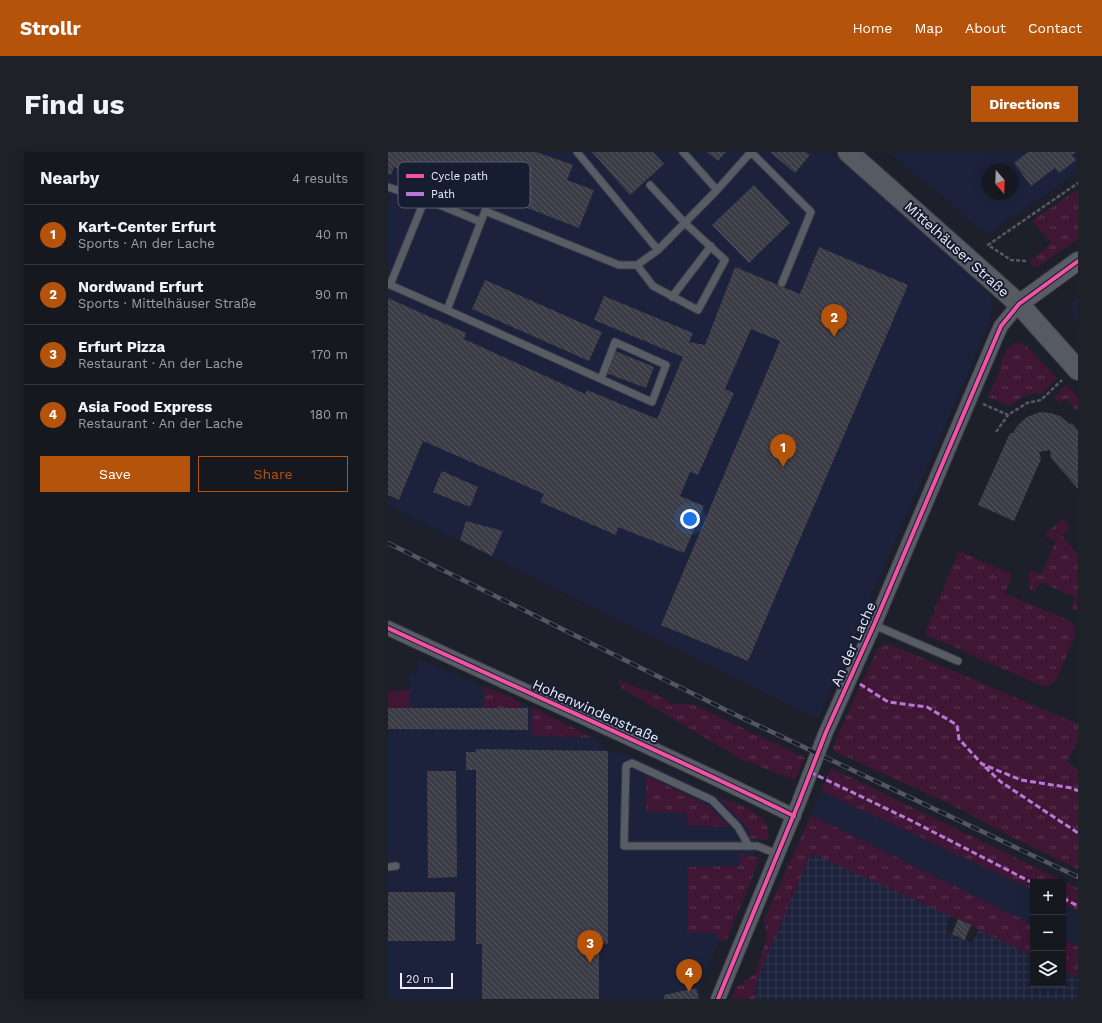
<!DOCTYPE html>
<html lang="en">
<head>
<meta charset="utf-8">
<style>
	body { margin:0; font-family:"Work Sans",sans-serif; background:#1f2129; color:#f1f3f6 }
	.controls { position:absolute; right:12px; bottom:12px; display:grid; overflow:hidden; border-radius:0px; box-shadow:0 2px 10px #0003 }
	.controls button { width:36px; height:36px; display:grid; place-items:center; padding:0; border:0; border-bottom:1px solid #35373e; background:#161820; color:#f1f3f6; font:20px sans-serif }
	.compass { position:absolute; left:594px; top:12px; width:36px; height:36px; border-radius:50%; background:#161820; box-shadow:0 2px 10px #0003; rotate:161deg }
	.scale { position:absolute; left:12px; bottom:10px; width:53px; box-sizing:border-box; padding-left:4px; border:2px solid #ebeffe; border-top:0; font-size:11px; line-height:14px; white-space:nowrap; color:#ebeffe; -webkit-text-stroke:3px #171d31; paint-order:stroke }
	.you { position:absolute; left:302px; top:367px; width:14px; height:14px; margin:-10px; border:3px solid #fff; border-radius:50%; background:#1a73e8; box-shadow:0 0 0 6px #1a73e833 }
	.badge { display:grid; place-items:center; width:26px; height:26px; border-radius:50%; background:#b45309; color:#fff; font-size:13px; font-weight:700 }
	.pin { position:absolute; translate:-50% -33px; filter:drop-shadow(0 1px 2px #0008) }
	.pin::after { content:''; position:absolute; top:21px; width:14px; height:12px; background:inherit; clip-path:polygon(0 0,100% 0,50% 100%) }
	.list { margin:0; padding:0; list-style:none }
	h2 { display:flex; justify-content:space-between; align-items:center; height:52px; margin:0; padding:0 16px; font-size:17px }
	h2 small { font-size:13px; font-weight:400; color:#9ea0a5 }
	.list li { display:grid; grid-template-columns:26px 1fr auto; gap:12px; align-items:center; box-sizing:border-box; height:60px; padding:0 16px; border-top:1px solid #35373e }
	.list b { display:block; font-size:15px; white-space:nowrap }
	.list p { margin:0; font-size:13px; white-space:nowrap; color:#9ea0a5 }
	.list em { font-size:13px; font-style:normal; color:#9ea0a5 }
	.actions { display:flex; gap:8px; padding:12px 16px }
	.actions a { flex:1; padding:9px 0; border:1px solid #b45309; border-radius:0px; text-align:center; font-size:14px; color:#b45309 }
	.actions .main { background:#b45309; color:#fff }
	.icon { flex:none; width:22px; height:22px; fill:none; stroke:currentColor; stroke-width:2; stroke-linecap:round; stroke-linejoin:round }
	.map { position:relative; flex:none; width:690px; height:847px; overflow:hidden; border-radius:0px }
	header { display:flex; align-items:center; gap:24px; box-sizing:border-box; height:56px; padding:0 20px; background:#b45309; color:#fff }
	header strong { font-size:19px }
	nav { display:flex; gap:22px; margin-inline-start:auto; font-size:14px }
	.intro { display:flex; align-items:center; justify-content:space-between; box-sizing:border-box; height:96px; padding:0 24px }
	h1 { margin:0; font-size:28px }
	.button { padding:10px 18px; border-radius:0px; background:#b45309; color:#fff; font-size:14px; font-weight:700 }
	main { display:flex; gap:24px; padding:0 24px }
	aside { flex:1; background:#161820; border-radius:0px; box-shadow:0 2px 10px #0003 }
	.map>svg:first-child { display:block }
</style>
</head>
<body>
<header>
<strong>Strollr</strong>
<nav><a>Home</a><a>Map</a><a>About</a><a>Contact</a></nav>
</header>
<div class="intro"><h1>Find us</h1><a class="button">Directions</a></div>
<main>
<aside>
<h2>Nearby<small>4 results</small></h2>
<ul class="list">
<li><span class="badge">1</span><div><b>Kart-Center Erfurt</b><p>Sports · An der Lache</p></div><em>40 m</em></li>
<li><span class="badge">2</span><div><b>Nordwand Erfurt</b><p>Sports · Mittelhäuser Straße</p></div><em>90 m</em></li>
<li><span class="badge">3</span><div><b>Erfurt Pizza</b><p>Restaurant · An der Lache</p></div><em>170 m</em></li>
<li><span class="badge">4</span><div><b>Asia Food Express</b><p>Restaurant · An der Lache</p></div><em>180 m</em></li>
</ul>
<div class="actions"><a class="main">Save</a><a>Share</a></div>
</aside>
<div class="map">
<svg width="690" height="847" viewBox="0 0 690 847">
	<defs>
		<pattern id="industrial-grid" width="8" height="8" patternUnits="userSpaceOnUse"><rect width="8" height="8" fill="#1c223b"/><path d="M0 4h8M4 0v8" fill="none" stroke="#32384f"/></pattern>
		<pattern id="grass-tufts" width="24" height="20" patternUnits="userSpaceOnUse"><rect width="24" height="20" fill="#401635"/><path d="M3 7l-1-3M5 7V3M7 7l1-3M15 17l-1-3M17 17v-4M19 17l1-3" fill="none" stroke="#5c3853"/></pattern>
		<pattern id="building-back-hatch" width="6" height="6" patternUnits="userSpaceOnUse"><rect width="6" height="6" fill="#3c3c46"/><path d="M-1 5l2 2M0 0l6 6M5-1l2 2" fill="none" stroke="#585862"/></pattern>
	</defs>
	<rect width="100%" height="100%" fill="#1d202b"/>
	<path fill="#1c223b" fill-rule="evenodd" d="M 0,0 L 442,0 L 558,99 L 602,142 L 605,153 L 602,170 L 430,567 L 0,354 Z
		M 500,0 L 690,0 L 690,20 L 599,82 ZM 600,18 L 624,18 L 624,42 L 600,42 Z
		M 690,146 L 690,171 L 685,166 L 685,157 L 682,152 Z
		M 31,507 L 144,555 L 206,586 L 220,599 L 237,601 L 362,658 L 375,679 L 311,838 L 313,847 L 0,847 L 0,539 L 22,538 L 22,523 L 29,523 Z
		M 433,639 L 645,738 L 645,773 L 423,663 Z
		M 675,752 L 690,759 L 690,795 L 675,787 Z"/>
	<path fill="url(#industrial-grid)" d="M 423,701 L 496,733 L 563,764 L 557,779 L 584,791 L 591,778 L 645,804 L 645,832 L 675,832 L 675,818 L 690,825 L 690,847 L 368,847 L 366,839 L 374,815 Z"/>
	<path fill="url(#grass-tufts)" d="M 690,37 L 690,87 L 651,114 L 645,115 L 641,110 L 663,91 L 644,69 Z
		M 630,190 L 638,194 L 669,226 L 654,242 C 642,238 630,248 621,254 L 600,245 L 614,213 L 613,209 C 618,200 620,192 630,190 Z
		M 678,232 L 690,246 L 690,261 L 678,246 L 672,251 L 666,246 Z
		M 675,367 L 682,376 L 673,383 L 690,403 L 689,459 L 683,456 L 687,445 L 652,430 L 647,440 L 642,437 L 640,424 L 642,419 L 653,423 L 668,389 L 657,384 L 660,379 Z
		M 571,399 L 624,422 L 617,442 L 683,469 L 688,481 L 667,530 L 657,535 L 574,499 L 575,498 L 539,484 L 537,480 Z
		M 501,492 L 690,572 L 690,588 L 679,610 L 690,618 L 690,717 L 634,690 L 566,654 L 444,598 L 451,580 L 490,496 Z
		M 229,527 L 276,546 L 283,552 L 305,552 L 417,606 L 407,628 L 353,607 L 235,537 Z
		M 96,534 L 132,550 L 132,556 L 96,556 Z
		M 144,555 L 206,586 L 144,583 Z
		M 443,616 L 690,736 L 690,759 L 675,752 L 675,730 L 645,730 L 645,738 L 433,639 Z
		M 258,623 L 319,653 L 342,675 L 299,673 L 298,661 L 258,660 Z
		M 329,644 C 348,652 386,661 380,687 L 375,688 L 362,686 L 360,676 Z
		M 423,663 L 645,773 L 645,804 L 591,778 L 583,773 L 423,701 L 374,815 L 366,839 L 368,847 L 344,847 L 347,836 L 367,822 L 379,786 L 376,768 Z
		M 352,702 L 372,706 L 338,790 L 329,787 L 331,781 L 299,780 L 299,715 L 351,714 Z
		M 675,787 L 690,795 L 690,825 L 675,818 Z"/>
	<path fill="#401635" d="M 22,538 L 22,556 L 0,556 L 0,539 Z"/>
	<path fill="url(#building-back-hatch)" d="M 0,0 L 148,0 L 185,13 L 179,28 L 206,38 L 191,76 L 88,36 L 83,50 L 6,15 L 3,23 L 0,22 Z
		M 204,0 L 265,0 L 276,12 L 242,43 Z
		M 319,0 L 338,0 L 330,9 Z
		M 382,0 L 418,0 L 422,3 L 407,21 Z
		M 640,0 L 688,0 L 684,3 L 688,8 L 671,21 L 667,16 L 643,34 L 626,11 Z
		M 366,33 L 402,71 L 361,111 L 324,73 Z
		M 431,95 L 520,133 L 360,509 L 273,473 L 392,189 L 363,177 L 337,237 L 346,241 L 310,323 L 302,320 L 292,344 L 316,354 L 296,401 L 230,375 L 228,383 L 152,350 L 156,342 L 35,289 L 11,348 L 0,343 L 0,146 L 78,181 L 76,187 L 197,242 L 199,238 L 269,267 L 295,205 L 206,168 L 216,144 L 305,181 L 301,190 L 317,193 L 347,115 L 412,142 Z
		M 97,128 L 214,180 L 201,209 L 84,157 Z
		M 227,199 L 266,215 L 258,236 L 218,221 Z
		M 652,260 L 662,261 L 672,264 L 681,272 L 684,271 L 690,278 L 690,337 L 663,306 L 662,298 L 651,300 L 653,307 L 626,369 L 590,353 L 622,281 L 625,281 L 630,273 L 639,265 Z
		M 54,319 L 90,335 L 82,355 L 45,340 Z
		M 78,369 L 115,379 L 104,404 L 72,388 Z
		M 0,556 L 140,556 L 140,578 L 0,577 Z
		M 88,597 L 220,599 L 220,792 L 211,791 L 211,847 L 94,847 L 94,792 L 88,792 L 88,618 L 78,618 L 78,600 L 88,600 Z
		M 39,619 L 68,619 L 69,725 L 40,726 Z
		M 0,740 L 67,740 L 67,789 L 0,789 Z
		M 570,767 L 583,773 L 577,788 L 564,782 Z
		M 308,836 L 311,847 L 276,847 L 276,843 Z"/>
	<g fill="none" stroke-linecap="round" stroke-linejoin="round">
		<g stroke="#3a3b46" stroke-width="9">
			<path id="service" d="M 189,0 L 270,98
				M 295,0 L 329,38 L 363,0
				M 363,0 L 423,60 L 394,131
				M 0,35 L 37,47 L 93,70
				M 249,113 L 265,134 L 310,158 L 337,108 L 297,71 L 262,33
				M 0,132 L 59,158 L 97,59 L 231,113 L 249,113 L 270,98 L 329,38
				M 2,133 L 37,47
				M 284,145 L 323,94
				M 59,158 L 264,250 L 278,213 L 227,190 L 213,227
				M 486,473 L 570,509
				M 361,694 L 350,675 L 324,648 L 244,611 L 238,614 L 236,694 L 369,694 L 390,702
				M 0,715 L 8,714"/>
		</g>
		<g stroke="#3a3b46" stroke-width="16">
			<path id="minor" d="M 0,476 C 135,539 272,598 406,664
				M 330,847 L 411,650 L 438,580 L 486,473 L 608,185 L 613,174 L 631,152"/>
		</g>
		<g stroke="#3a3b46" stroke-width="20">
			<path id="tertiary" d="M 631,152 L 690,109"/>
		</g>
		<g stroke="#3a3b46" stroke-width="22">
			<path id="secondary" d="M 460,0 L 631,152 L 690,218"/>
		</g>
		<path stroke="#585a62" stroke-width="2.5" stroke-dasharray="4 2" stroke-linecap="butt" d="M 638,109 L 623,108 L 600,93 L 690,31
			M 595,252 L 620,263 L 639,251 L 653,248 L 674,228
			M 608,280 L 620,263"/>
		<use href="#service" stroke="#585c65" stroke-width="7"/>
		<use href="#minor" stroke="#585c65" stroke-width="14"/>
		<use href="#tertiary" stroke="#585c65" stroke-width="18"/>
		<use href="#secondary" stroke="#555a63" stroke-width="20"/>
		<g stroke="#545761" stroke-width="4.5">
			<path id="rail" d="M 0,391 L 348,563 L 690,725"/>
		</g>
		<use href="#rail" stroke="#171d31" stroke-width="3" stroke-dasharray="9" stroke-linecap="butt"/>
		<path stroke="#ba77d6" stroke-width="3" stroke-dasharray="6 3" stroke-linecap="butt" d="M 472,532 L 500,550 L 539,555 L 569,573 L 571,587 L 594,612 L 633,628 L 684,636 L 690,639
			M 597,615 L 613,630 L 690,681
			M 422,620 L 522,668 L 645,731
			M 675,746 L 690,754"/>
		<g stroke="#171d31" stroke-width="6">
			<path id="cycleway" d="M 0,476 C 135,539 272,598 406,664
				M 330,847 L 411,650 L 438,580 L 486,473 L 613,174 L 631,152 L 690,109"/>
		</g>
		<use href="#cycleway" stroke="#f153a3" stroke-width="4"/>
	</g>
	<g text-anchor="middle" stroke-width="4" stroke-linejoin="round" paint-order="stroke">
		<g font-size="14" fill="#ebeffe" stroke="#171d31">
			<text transform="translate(569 97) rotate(42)" y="5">Mittelhäuser Straße</text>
			<text transform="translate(465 492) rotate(-66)" y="5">An der Lache</text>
			<text transform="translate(208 559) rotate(24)" y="5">Hohenwindenstraße</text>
		</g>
	</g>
	<rect x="10" y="10" width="132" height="46" rx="6" fill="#171d31" stroke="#575c6e" stroke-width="1"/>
	<rect x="18" y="22" width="18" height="4" fill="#f153a3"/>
	<rect x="18" y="40" width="18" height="4" fill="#ba77d6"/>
	<g font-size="11" fill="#ebeffe">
		<text x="43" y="28">Cycle path</text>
		<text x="43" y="46">Path</text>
	</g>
</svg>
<div class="controls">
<button>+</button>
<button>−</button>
<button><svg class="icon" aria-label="layers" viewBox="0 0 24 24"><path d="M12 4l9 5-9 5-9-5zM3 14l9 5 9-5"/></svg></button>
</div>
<svg class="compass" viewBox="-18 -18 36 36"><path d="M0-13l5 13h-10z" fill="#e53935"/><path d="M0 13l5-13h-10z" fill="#9ea0a5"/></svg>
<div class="scale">20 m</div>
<div class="you"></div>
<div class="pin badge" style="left:395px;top:315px">1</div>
<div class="pin badge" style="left:446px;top:185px">2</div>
<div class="pin badge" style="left:202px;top:811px">3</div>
<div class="pin badge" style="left:301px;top:840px">4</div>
</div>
</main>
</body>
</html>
